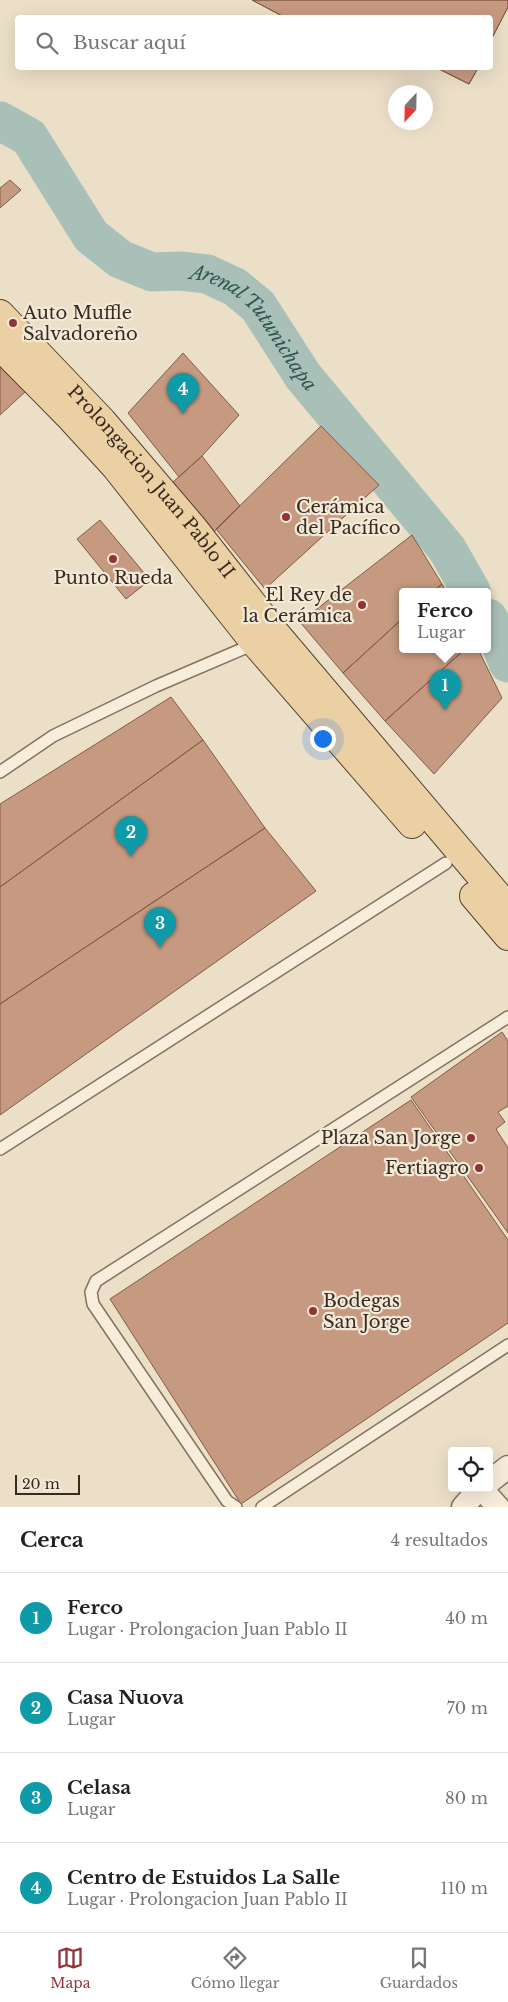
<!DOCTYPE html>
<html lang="es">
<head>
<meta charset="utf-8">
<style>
	body { margin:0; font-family:"Libre Baskerville",serif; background:#f6f6f6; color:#222 }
	.controls { position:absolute; right:15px; bottom:15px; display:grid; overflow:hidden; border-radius:5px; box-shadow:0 5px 20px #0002 }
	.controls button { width:45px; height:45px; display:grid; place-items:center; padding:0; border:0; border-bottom:1px solid #e0e0e0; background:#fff; color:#222; font:25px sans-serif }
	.compass { position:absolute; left:388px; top:85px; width:45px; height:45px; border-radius:50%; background:#fff; box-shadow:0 5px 20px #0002; rotate:202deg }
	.scale { position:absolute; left:15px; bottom:12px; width:65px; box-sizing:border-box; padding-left:5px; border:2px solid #382a21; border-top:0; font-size:14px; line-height:18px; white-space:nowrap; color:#382a21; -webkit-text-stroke:4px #f3e9d7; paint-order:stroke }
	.you { position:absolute; left:322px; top:738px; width:18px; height:18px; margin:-12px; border:4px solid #fff; border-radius:50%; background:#1a73e8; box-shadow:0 0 0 8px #1a73e833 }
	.badge { display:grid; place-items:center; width:32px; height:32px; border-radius:50%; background:#913339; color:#fff; font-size:16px; font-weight:700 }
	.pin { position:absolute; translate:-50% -41px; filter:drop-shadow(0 1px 2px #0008) }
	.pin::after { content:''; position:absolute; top:26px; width:18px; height:15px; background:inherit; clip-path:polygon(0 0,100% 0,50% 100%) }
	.popup { position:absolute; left:399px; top:588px; width:92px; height:65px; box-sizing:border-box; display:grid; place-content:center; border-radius:5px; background:#fff; filter:drop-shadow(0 1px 4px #0005); font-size:16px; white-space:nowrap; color:#767676 }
	.popup b { font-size:19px; color:#222 }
	.popup::after { content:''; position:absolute; left:50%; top:100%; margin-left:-10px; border:10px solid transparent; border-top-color:#fff }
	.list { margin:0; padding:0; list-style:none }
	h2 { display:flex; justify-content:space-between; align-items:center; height:65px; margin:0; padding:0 20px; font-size:21px }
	h2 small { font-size:16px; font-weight:400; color:#767676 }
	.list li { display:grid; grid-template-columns:32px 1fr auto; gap:15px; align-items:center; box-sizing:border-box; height:90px; padding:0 20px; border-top:1px solid #e0e0e0 }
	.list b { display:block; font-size:19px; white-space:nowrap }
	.list p { margin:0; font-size:16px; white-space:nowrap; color:#767676 }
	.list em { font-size:16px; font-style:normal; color:#767676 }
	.icon { flex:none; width:28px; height:28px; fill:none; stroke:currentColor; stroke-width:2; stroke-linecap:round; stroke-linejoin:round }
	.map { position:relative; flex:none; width:508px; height:1507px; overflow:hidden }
	.search { position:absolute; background:#fff; box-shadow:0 5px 20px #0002; left:15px; right:15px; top:15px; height:55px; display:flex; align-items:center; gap:12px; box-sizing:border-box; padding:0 18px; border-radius:5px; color:#767676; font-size:19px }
	.sheet { height:425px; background:#fff }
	nav { display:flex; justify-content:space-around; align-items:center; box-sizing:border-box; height:70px; border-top:1px solid #e0e0e0; background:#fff; font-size:14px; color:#767676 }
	nav a { display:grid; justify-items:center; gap:2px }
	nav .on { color:#913339 }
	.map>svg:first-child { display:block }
</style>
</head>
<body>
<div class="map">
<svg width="508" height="1507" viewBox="0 0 508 1507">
	<rect width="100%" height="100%" fill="#ebdfc8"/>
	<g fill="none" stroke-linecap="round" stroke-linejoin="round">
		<g stroke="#a9c0b8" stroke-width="39">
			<path id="s1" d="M 0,121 L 29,137 L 91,236 L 120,259 L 152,272 L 180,271 L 207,274 L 235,287 L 258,306 L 303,376 L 447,549 L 471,591"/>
			<path d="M 488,618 L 496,632 L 508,663"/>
		</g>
	</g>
	<path fill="#c69a81" stroke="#835b46" d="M 252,0 L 508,0 L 508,7 L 490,42 L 490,18 L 286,18 Z
		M 252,0 L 508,0 L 508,7 L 490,42 L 490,18 L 286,18 Z
		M 437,68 L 478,68 L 469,84 Z
		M 437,68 L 478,68 L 469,84 Z
		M 10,180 L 21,190 L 0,208 L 0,188 Z
		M 183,353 L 239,415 L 202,456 L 179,477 L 128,413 Z
		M 0,367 L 25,392 L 0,415 Z
		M 321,426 L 379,485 L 265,589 L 216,529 Z
		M 202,456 L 240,506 L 213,533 L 173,482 Z
		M 100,520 L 150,580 L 126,599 L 77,539 Z
		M 412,535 L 442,584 L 434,591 L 402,591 L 402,619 L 343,673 L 300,622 Z
		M 442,584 L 446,591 L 434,591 Z
		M 402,619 L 402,649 L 465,649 L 385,721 L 343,673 Z
		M 465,649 L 478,649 L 502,698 L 434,774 L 385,721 Z
		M 171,697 L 203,740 L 0,887 L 0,804 Z
		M 203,740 L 265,828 L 0,1004 L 0,887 Z
		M 265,828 L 316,891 L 0,1115 L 0,1004 Z
		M 502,1032 L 508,1041 L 508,1106 L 498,1112 L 505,1122 L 496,1129 L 508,1148 L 508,1233 L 411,1097 Z
		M 411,1100 L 508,1240 L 508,1323 L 241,1504 L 110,1299 Z"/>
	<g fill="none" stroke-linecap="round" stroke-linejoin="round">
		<g stroke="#86715e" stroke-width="14">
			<path id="lane" d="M 0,772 L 53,736 L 156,686 L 254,644
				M 0,1149 L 446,863
				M 236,1507 L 227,1501 L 93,1304 L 91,1292 L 96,1281 L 508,1017
				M 262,1507 L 508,1345"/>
		</g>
		<g stroke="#86715e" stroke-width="25">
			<path id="street" d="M 489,1482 L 508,1467
				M 481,1488 L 498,1507
				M 463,1507 L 480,1488"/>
		</g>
		<g stroke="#544032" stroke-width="30">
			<g id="primary">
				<path id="s2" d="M 0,314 L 102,421 L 194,529 L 276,634 L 508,908"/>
				<path d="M 0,346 L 71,418 L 115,466 L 255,643 L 412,824"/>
				<path d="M 474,896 L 508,936"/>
			</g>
		</g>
		<use href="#lane" stroke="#f7eddb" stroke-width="11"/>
		<use href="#street" stroke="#f7eddb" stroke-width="22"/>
		<use href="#primary" stroke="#ebd0a3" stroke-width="28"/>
	</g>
	<g fill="#913339" stroke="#f3e9d7" stroke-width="2">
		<circle cx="13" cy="323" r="5"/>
		<circle cx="286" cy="517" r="5"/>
		<circle cx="113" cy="559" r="5"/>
		<circle cx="362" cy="605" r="5"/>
		<circle cx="471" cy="1138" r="5"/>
		<circle cx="479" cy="1168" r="5"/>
		<circle cx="313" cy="1311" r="5"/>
	</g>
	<g text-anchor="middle" stroke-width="4.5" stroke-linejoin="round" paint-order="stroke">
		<g font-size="18" fill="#382a21" stroke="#f3e9d7" text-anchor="start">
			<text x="23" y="319">Auto Muffle<tspan x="23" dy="21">Salvadoreño</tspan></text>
			<text x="296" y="513">Cerámica<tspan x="296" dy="21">del Pacífico</tspan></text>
			<text x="113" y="584" text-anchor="middle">Punto Rueda</text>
			<text x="352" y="601" text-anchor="end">El Rey de<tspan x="352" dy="21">la Cerámica</tspan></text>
			<text x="461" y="1144" text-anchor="end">Plaza San Jorge</text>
			<text x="469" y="1174" text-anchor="end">Fertiagro</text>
			<text x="323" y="1307">Bodegas<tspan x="323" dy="21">San Jorge</tspan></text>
		</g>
		<g font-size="18" fill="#382a21" stroke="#f3e9d7">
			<text dy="6" stroke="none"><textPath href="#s2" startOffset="226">Prolongacion Juan Pablo II</textPath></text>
		</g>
		<g font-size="19" font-style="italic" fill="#315652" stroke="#f3e9d7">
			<text dy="7" stroke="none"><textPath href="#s1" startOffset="348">Arenal Tutunichapa</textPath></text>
		</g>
	</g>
</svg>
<div class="controls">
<button><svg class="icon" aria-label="locate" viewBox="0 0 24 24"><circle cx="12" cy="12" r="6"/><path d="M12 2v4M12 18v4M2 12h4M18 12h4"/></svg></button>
</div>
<svg class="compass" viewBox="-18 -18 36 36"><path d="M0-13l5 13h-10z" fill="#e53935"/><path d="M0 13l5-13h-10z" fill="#767676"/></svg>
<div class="scale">20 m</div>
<div class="you"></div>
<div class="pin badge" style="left:445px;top:710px;background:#0f9aa8">1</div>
<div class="popup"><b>Ferco</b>Lugar</div>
<div class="pin badge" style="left:131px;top:857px;background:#0f9aa8">2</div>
<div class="pin badge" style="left:160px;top:948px;background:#0f9aa8">3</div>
<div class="pin badge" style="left:183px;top:414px;background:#0f9aa8">4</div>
<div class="search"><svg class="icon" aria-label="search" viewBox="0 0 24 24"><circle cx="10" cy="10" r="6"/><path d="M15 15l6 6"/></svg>Buscar aquí</div>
</div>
<section class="sheet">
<h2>Cerca<small>4 resultados</small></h2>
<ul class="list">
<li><span class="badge" style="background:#0f9aa8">1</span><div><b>Ferco</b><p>Lugar · Prolongacion Juan Pablo II</p></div><em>40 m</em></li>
<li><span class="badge" style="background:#0f9aa8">2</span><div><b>Casa Nuova</b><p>Lugar</p></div><em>70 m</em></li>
<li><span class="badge" style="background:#0f9aa8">3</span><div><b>Celasa</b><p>Lugar</p></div><em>80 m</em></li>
<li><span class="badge" style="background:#0f9aa8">4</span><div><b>Centro de Estuidos La Salle</b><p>Lugar · Prolongacion Juan Pablo II</p></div><em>110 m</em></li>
</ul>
</section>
<nav>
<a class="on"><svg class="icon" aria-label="map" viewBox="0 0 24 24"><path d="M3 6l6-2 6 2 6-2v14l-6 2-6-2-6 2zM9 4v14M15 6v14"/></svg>Mapa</a>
<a><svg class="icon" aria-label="directions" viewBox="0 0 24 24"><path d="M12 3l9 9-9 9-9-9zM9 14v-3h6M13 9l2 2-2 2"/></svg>Cómo llegar</a>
<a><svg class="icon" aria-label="saved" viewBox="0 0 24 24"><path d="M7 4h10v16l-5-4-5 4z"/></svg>Guardados</a>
</nav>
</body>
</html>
